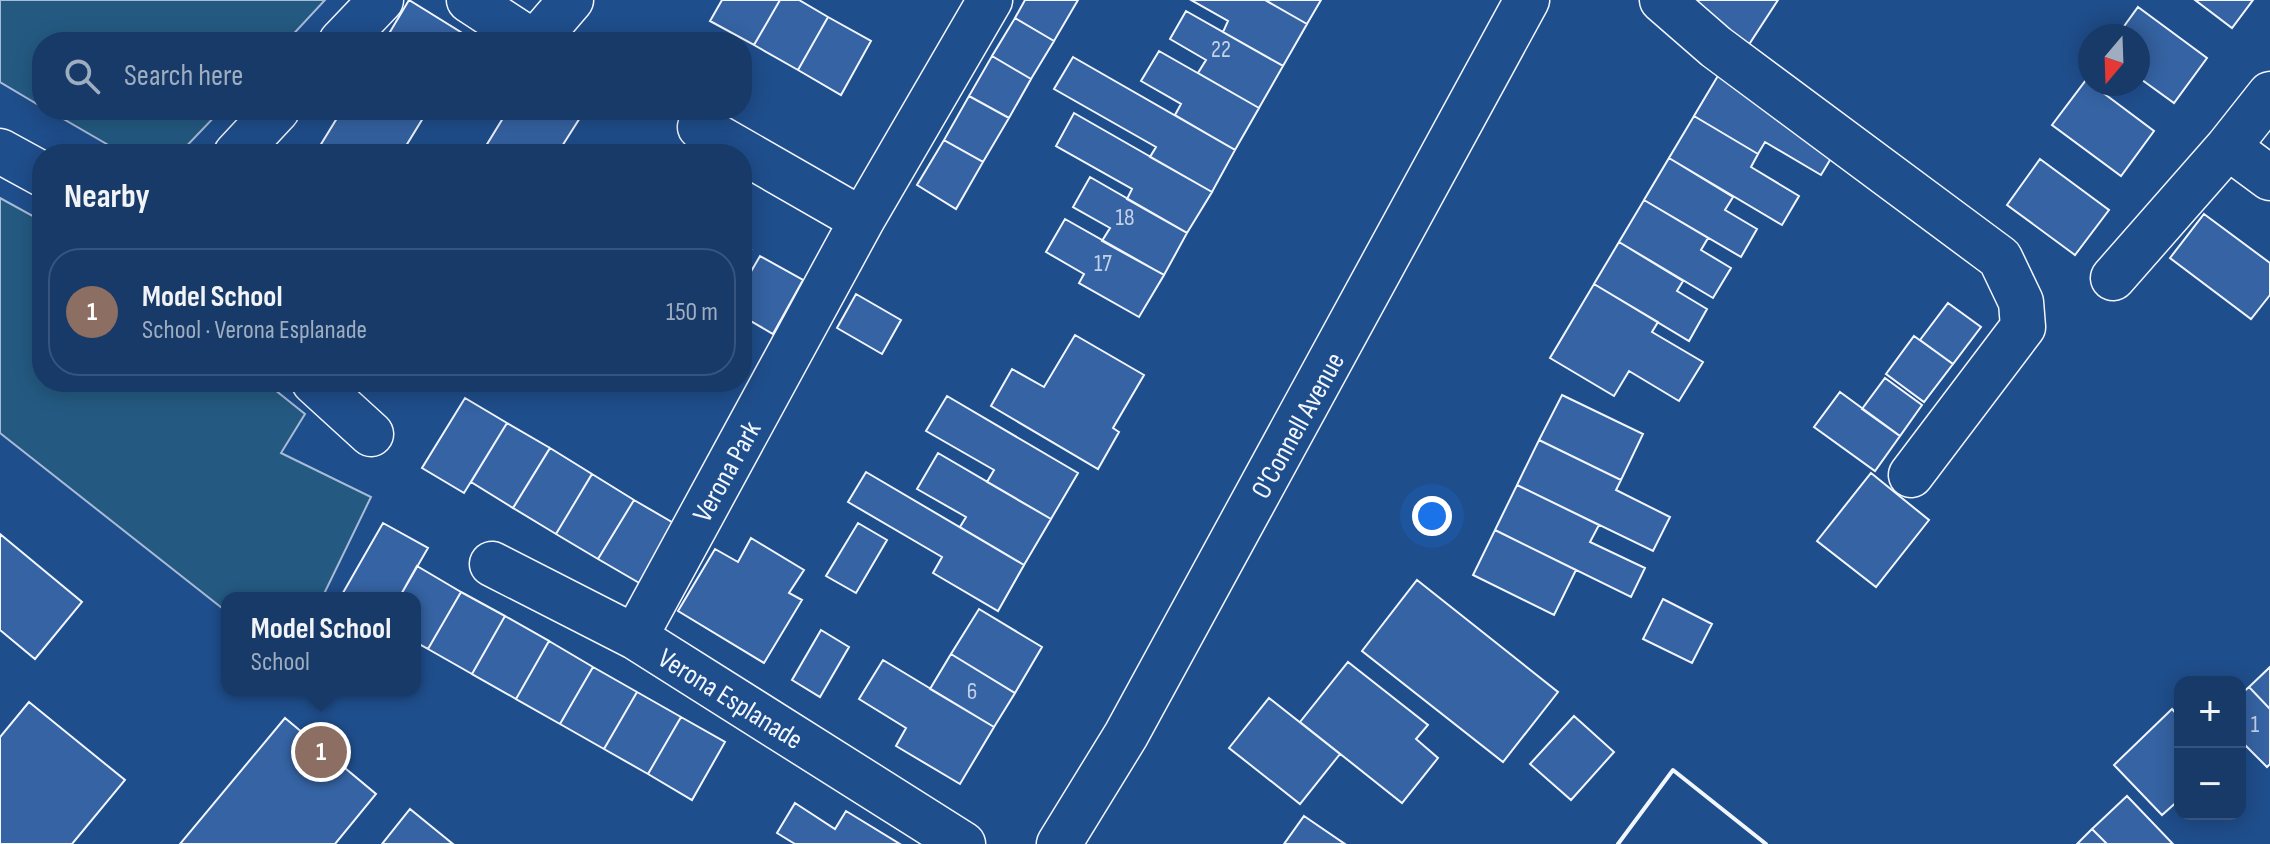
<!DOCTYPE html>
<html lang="en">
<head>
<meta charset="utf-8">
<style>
	body { margin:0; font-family:"Sofia Sans Condensed",sans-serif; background:#244571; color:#f1f3f6 }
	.controls { position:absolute; right:24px; bottom:24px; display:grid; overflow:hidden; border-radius:16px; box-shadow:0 4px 20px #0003 }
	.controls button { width:72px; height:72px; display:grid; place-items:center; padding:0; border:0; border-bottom:2px solid #36547d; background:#173a69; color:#f1f3f6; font:40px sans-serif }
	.compass { position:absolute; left:2078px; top:24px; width:72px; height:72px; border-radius:50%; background:#173a69; box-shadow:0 4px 20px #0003; rotate:199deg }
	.you { position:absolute; left:1432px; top:516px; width:28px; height:28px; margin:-20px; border:6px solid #fff; border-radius:50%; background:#1a73e8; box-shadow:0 0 0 12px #1a73e833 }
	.badge { display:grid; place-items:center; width:52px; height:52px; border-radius:50%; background:#8abfa5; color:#fff; font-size:26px; font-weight:700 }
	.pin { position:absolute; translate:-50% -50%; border:4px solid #fff; box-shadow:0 2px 8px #0006 }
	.popup { position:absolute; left:221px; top:592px; width:200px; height:104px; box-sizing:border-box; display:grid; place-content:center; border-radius:16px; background:#173a69; filter:drop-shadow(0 2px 6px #0005); font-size:26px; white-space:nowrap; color:#9eadc0 }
	.popup b { font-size:30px; color:#f1f3f6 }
	.popup::after { content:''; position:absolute; left:50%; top:100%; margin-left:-16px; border:16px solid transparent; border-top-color:#173a69 }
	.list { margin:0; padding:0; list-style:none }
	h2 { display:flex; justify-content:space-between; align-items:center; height:104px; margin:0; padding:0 32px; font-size:34px }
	h2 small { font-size:26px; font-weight:400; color:#9eadc0 }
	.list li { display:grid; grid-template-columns:52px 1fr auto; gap:24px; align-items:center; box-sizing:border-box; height:128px; margin:0 16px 16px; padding:0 16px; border:2px solid #36547d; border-radius:32px }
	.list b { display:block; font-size:30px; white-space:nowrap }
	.list p { margin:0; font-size:26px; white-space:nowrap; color:#9eadc0 }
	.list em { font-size:26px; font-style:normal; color:#9eadc0 }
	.icon { flex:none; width:44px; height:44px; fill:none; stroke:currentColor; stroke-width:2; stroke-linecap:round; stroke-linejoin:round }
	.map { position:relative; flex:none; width:2270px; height:844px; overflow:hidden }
	.search { position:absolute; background:#173a69; box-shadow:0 4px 20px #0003; left:32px; top:32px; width:720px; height:88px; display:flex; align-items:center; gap:20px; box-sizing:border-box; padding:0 28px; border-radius:32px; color:#9eadc0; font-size:30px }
	.panel { position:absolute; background:#173a69; box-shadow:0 4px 20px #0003; left:32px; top:144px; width:720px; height:248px; border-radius:32px }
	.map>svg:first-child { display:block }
</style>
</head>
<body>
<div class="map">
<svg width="2270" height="844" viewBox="0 0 2270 844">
	<rect width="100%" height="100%" fill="#1f4e8c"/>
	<path fill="#245a82" stroke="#a8bbd7" stroke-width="2" d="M 0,0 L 325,0 L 286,42 L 42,42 L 42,107 L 0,82 Z
		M 48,110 L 221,110 L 179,154 L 124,154 Z
		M 0,198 L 42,221 L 42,382 L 265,382 L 305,414 L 281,453 L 371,497 L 322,598 L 227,598 L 227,612 L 0,433 Z"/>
	<path fill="#3563a3" stroke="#f2f6ff" stroke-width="2" d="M 409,0 L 472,39 L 470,42 L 384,42 Z
		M 722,0 L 780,0 L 754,45 L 710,21 Z
		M 780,0 L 799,0 L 828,17 L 798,70 L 754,45 Z
		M 1025,0 L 1078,0 L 1054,41 L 1015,18 Z
		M 1191,0 L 1265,0 L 1307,24 L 1283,66 L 1223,32 L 1228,21 Z
		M 1265,0 L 1321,0 L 1307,24 Z
		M 1690,0 L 1778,0 L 1748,46 Z
		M 2195,0 L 2253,0 L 2232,28 Z
		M 2138,7 L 2207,58 L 2174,103 L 2138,77 L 2138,36 L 2117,36 Z
		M 1186,11 L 1283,66 L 1259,108 L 1198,73 L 1206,60 L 1170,39 Z
		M 828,17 L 871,41 L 841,95 L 798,70 Z
		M 1015,18 L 1054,41 L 1031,79 L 992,56 Z
		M 1159,51 L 1259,108 L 1235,150 L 1175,115 L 1181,104 L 1141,81 Z
		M 992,56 L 1031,79 L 1009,118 L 969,96 Z
		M 1073,57 L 1235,150 L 1212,192 L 1150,157 L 1156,147 L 1054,89 Z
		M 1719,74 L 1839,145 L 1821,175 L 1765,142 L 1758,154 L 1694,116 Z
		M 2086,80 L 2154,131 L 2121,176 L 2052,125 Z
		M 969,96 L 1009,118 L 983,162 L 944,140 Z
		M 342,110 L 428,110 L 401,154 L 315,154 Z
		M 508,110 L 585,110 L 557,154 L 481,154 Z
		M 1074,113 L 1212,192 L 1187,233 L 1127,199 L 1132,189 L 1056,146 Z
		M 1694,116 L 1758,154 L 1751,167 L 1799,196 L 1782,225 L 1669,158 Z
		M 944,140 L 983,162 L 956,209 L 917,185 Z
		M 1669,158 L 1733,197 L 1725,210 L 1757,229 L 1741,257 L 1644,200 Z
		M 2040,159 L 2109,210 L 2075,255 L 2007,205 Z
		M 1090,177 L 1187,233 L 1164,275 L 1102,241 L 1110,228 L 1073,207 Z
		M 1644,200 L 1708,238 L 1701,250 L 1731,268 L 1713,298 L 1619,242 Z
		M 2204,214 L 2270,263 L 2270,295 L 2251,319 L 2170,258 Z
		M 1065,219 L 1164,275 L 1139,317 L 1079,283 L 1084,274 L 1046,252 Z
		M 1619,242 L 1683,281 L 1677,291 L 1707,309 L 1689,341 L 1594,284 Z
		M 742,245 L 751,250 L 742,266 Z
		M 760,256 L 803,280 L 773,334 L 742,316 L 742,287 Z
		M 1594,284 L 1658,322 L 1652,332 L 1703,362 L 1679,401 L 1629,371 L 1614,396 L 1550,358 Z
		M 856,294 L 901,320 L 882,354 L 837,328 Z
		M 1948,303 L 1981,327 L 1953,364 L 1920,340 Z
		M 1075,335 L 1144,375 L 1113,428 L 1119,432 L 1098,469 L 991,406 L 1012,369 L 1044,387 Z
		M 1914,336 L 1953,364 L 1924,402 L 1886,374 Z
		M 1885,378 L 1922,405 L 1900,436 L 1862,409 Z
		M 1840,392 L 1900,436 L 1875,471 L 1814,427 Z
		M 1562,395 L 1643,434 L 1621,480 L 1539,440 Z
		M 947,396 L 1078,473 L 1051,519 L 987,482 L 994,470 L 926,431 Z
		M 465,398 L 507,423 L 464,493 L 422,468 Z
		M 507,423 L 550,448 L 513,508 L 471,482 Z
		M 1539,440 L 1621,480 L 1616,490 L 1670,517 L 1653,551 L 1517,485 Z
		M 550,448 L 592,474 L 556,534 L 513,508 Z
		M 938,453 L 1051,519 L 1024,565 L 960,527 L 966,517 L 917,489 Z
		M 866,472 L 1024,565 L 998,611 L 933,573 L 942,557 L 848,502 Z
		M 1871,473 L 1929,520 L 1876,587 L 1817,541 Z
		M 592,474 L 634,500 L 598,559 L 556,534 Z
		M 1517,485 L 1599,525 L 1590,542 L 1645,568 L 1631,597 L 1495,530 Z
		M 634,500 L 677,525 L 641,584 L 598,559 Z
		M 383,523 L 428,548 L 399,598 L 340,598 Z
		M 858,523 L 887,540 L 856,593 L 826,576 Z
		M 1495,530 L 1576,570 L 1554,615 L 1473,575 Z
		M 0,534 L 82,602 L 35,659 L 0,630 Z
		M 751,538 L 804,570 L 789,593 L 802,600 L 764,663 L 678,611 L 715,549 L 738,562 Z
		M 417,566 L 461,592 L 428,649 L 415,642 L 415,598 L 399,598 Z
		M 1417,580 L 1558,692 L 1503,762 L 1362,651 Z
		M 461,592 L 505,616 L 472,674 L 428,649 Z
		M 1663,599 L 1712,624 L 1692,663 L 1643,639 Z
		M 979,609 L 1042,647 L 1015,693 L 951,654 Z
		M 505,616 L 549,641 L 516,699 L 472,674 Z
		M 821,630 L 849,647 L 820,697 L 792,680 Z
		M 549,641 L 593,667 L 560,724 L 516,699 Z
		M 951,654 L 1015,693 L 994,727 L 930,689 Z
		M 883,660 L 994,727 L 960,784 L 896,746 L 906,728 L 859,699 Z
		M 1348,662 L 1428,725 L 1416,739 L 1438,758 L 1402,803 L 1300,722 Z
		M 593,667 L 637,692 L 604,749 L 560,724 Z
		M 2270,667 L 2270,709 L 2249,687 Z
		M 2249,687 L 2270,709 L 2270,764 L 2267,767 L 2240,740 L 2240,695 Z
		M 637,692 L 681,717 L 648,774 L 604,749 Z
		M 1269,698 L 1340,754 L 1300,804 L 1229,748 Z
		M 29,702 L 125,780 L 72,844 L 0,844 L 0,737 Z
		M 2172,709 L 2180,718 L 2180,799 L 2162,815 L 2114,765 Z
		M 1574,716 L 1614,752 L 1571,800 L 1530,764 Z
		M 681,717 L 725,742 L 692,800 L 648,774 Z
		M 285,718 L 376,794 L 335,844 L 180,844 Z
		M 2127,796 L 2173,844 L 2107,844 L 2092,829 Z
		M 795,803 L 835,829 L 846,811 L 900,844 L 795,844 L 777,833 Z
		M 410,809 L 453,844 L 382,844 Z
		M 1304,816 L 1345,844 L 1284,844 Z
		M 2092,829 L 2107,844 L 2077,844 Z"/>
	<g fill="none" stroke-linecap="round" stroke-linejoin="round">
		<g stroke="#f2f6ff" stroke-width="47">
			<path id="minor" d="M 469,0 L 533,42
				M 1662,0 L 1716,47 L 2000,258 L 2021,302 L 2023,327 L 1911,475
				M 341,42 L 381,0
				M 535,42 L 571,0
				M 2270,94 L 2228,147 L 2270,178
				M 0,151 L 42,174
				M 236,154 L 277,110
				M 862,220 L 990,0
				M 2113,278 L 2228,147
				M 314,382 L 371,434
				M 492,564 L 635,637 L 963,844
				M 635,637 L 862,220 L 700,127"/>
		</g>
		<g stroke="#f2f6ff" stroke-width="47">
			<path id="major" d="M 1059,844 L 1126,735 L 1527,0"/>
		</g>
		<use href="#minor" stroke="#1f4e8c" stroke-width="44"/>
		<use href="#major" stroke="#1f4e8c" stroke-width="44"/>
		<path stroke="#f2f6ff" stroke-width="4" d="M 1618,844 L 1673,770 L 1766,844"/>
	</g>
	<g text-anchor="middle" stroke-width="6" stroke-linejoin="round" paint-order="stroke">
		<g font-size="24" fill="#c3d1e8">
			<text x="1221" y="57">22</text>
			<text x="1125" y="225">18</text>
			<text x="1103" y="271">17</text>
			<text x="972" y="699">6</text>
			<text x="2255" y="732">1</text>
		</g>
		<g font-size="28" fill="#f2f6ff" stroke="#1f4e8c">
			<text transform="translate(1297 425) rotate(-61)" y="10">O'Connell Avenue</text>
			<text transform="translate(726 471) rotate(-61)" y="10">Verona Park</text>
			<text transform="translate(731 698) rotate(32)" y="10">Verona Esplanade</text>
		</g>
	</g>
</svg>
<div class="controls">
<button>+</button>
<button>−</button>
</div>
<svg class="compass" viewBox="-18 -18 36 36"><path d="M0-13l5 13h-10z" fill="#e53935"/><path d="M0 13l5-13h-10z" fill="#9eadc0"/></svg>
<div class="you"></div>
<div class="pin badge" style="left:321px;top:752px;background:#8d6e63">1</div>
<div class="popup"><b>Model School</b>School</div>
<div class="search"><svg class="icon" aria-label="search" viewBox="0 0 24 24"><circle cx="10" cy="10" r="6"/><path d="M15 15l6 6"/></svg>Search here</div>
<section class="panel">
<h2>Nearby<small></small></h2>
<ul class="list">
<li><span class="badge" style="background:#8d6e63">1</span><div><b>Model School</b><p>School · Verona Esplanade</p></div><em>150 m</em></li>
</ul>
</section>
</div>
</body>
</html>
